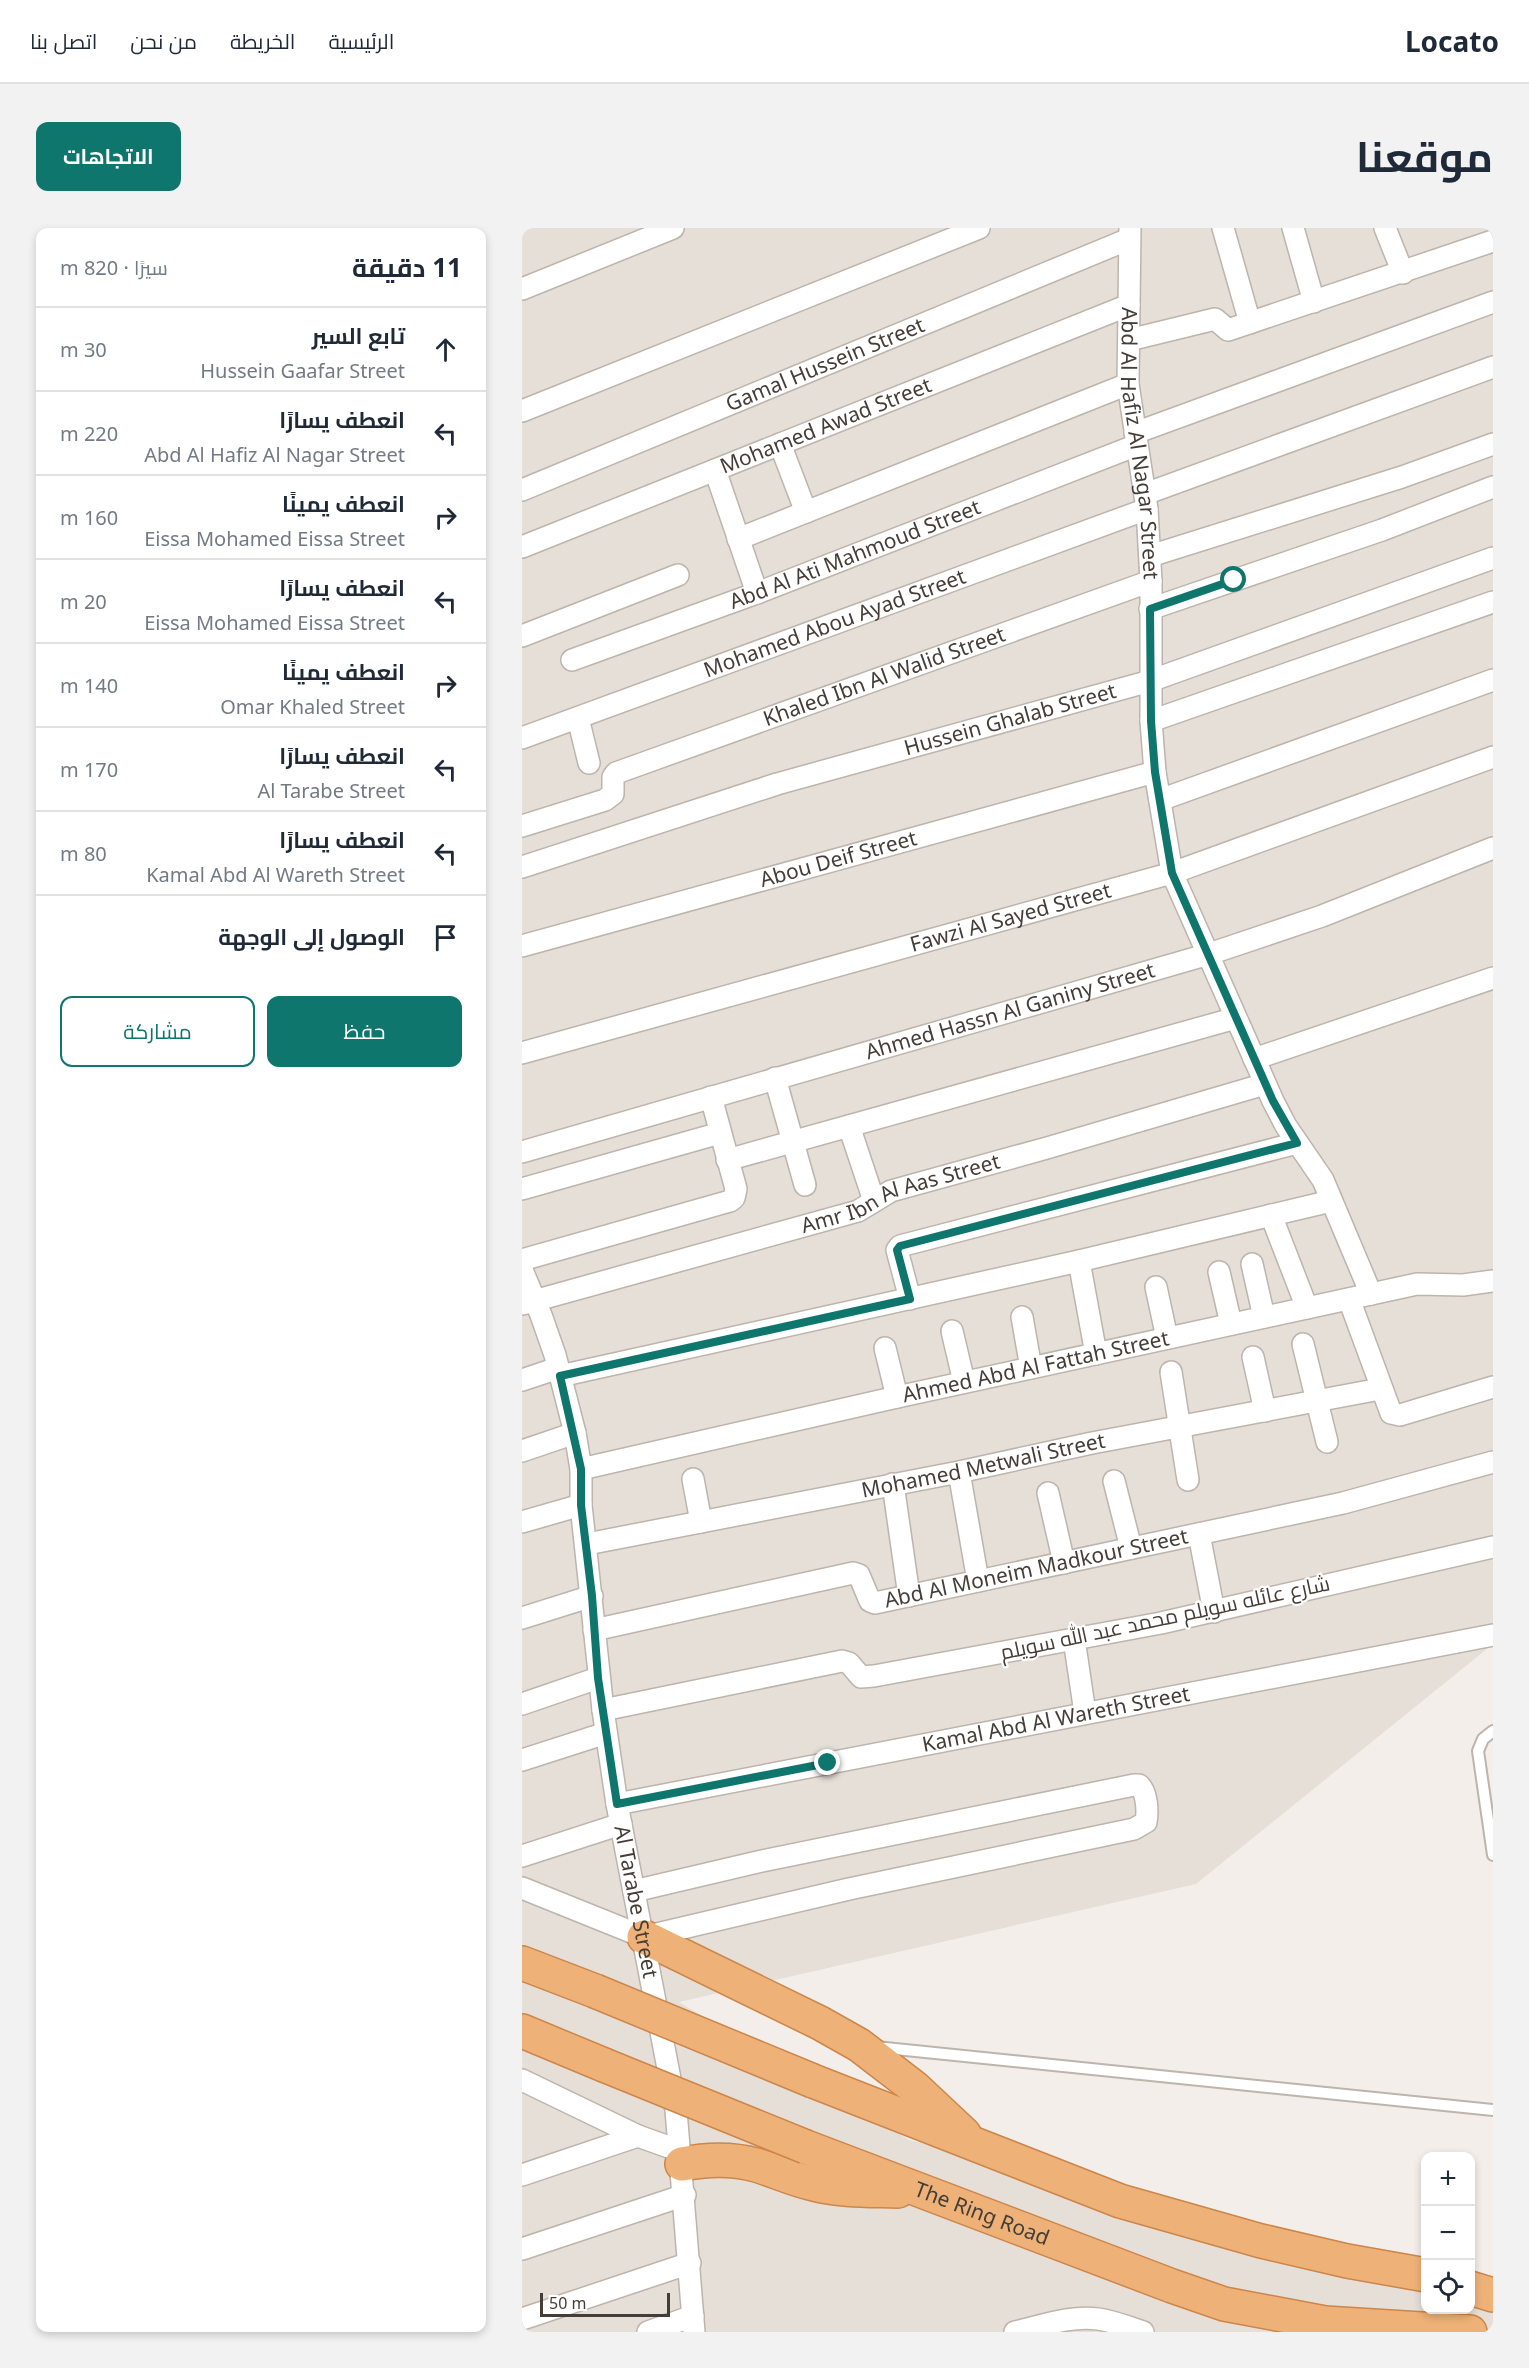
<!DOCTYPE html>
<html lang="ar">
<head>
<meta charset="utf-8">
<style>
	body { margin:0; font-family:"Noto Sans",Cairo,sans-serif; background:#f2f2f3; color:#1f2937; direction:rtl }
	.controls { position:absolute; right:18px; bottom:18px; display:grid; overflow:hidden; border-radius:12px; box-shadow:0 3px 9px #0003 }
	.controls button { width:54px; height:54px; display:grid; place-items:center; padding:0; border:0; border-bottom:2px solid #e0e1e3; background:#fff; color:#1f2937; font:30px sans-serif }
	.scale { position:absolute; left:18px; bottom:15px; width:130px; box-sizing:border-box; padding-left:6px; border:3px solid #453e38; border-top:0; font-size:16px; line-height:21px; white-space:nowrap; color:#453e38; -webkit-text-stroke:4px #fff; paint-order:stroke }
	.stop { position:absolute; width:18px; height:18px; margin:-14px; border:4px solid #0f766e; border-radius:50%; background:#fff }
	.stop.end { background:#0f766e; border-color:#fff; box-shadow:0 2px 6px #0008 }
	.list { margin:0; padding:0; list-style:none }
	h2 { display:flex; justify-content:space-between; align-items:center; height:78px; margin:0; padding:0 24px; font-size:26px }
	h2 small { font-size:20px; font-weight:400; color:#747a83 }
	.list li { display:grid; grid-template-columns:39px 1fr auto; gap:18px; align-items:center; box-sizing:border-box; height:84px; padding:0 24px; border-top:2px solid #e0e1e3 }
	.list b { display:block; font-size:22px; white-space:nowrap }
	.list p { margin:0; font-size:20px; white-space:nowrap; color:#747a83 }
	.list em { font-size:20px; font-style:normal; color:#747a83 }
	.actions { display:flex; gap:12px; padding:18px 24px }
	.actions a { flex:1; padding:14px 0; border:2px solid #0f766e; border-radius:12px; text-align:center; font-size:21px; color:#0f766e }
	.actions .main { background:#0f766e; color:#fff }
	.icon { flex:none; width:33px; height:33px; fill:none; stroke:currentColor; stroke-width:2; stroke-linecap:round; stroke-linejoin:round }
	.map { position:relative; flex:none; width:971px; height:2104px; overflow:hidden; direction:ltr; border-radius:12px }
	header { display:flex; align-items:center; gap:36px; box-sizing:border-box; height:84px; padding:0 30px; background:#fff; border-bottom:2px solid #e0e1e3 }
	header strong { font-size:28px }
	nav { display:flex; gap:33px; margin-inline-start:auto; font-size:21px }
	.intro { display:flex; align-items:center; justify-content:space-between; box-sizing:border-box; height:144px; padding:0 36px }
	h1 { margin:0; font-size:42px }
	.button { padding:15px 27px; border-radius:12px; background:#0f766e; color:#fff; font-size:21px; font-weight:700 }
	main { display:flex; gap:36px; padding:0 36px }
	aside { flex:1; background:#fff; border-radius:12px; box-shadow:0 3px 9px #0003 }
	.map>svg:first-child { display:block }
</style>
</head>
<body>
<header>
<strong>Locato</strong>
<nav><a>الرئيسية</a><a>الخريطة</a><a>من نحن</a><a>اتصل بنا</a></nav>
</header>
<div class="intro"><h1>موقعنا</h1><a class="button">الاتجاهات</a></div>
<main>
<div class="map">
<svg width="971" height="2104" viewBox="0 0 971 2104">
	<rect width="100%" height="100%" fill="#f3eee9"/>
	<path fill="#e6dfd8" d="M 0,0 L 971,0 L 971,1416 L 674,1656 L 157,1774 L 387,1912 L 903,2042 L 904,2082 L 948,2082 L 949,2054 L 971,2059 L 971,2104 L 0,2104 Z"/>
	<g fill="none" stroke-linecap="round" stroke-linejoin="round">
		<g stroke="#bdb4ac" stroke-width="14">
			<path id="service" d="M 971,1503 L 961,1511 L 956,1523 L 971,1627
				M 354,1819 L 971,1882"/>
		</g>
		<g stroke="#bdb4ac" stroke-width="24">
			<g id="minor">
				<path id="s1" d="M 608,0 L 606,156 L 625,281 L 629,353 L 629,493 L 633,544 L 650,645 L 751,873 L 764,898 L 801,952 L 849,1066"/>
				<path d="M 701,0 L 728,95"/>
				<path d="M 771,0 L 792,74"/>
				<path d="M 863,0 L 881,45"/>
				<path d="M 0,61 L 151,0"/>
				<path d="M 607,112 L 693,91 L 706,102 L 971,13"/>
				<path d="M 0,183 L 457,0"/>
				<path d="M 613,205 L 971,74"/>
				<path d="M 258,216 L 284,284"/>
				<path d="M 193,242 L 235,365"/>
				<path id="s2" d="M 0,262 L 607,11"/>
				<path d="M 623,266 L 971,139"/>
				<path d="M 216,311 L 606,156"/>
				<path id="s3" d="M 0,319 L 607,77"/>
				<path d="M 628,328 L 880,249 L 971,216"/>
				<path d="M 628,381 L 860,302 L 971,259"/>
				<path d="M 0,408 L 156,347"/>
				<path id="s4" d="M 50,432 L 235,365 L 615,217"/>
				<path d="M 56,490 L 67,535"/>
				<path d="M 629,493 L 971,374"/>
				<path id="s5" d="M 0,510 L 625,281"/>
				<path d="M 638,572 L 971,452"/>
				<path id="s6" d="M 0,598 L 83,572 L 91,566 L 91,549 L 94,545 L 629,353"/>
				<path id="s7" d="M 0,639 L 255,556 L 628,453 L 971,330"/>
				<path id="s8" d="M 0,718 L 633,544"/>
				<path id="s9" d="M 0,825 L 650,645 L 971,529"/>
				<path d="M 732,831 L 971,750"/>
				<path d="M 253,850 L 283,957"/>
				<path d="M 327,898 L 352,973"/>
				<path id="s10" d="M 0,924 L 687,726 L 800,688 L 971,620"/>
				<path d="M 205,932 L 714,790"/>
				<path d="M 0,961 L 198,905"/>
				<path d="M 749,987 L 785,1080"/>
				<path d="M 0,1032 L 208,973 L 212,970 L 214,961 L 189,869"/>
				<path d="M 557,1033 L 574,1126"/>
				<path d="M 730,1036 L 742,1089"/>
				<path id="s11" d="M 0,1042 L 19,1087 L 33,1127 L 53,1205 L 59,1241 L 59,1277 L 81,1482 L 95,1576 L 154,1882 L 172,2104"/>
				<path d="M 697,1044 L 709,1096"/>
				<path d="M 634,1059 L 645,1110"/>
				<path d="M 388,1071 L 375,1022 L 378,1018 L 775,915"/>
				<path d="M 827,1071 L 869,1185 L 878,1187 L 971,1159"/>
				<path id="s12" d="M 1,1076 L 336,983 L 369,963 L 525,920 L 743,856"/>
				<path d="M 500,1089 L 509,1140"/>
				<path d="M 430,1103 L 442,1154"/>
				<path d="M 781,1116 L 805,1214"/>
				<path d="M 363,1120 L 375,1169"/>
				<path d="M 731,1129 L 743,1183"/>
				<path d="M 649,1144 L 666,1252"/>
				<path d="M 38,1148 L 557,1033 L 809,973"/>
				<path d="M 0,1152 L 36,1140"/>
				<path d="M 0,1223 L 53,1205"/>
				<path id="s13" d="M 59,1241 L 375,1169 L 895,1056 L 941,1057 L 971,1053"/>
				<path d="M 437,1244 L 456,1353"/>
				<path d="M 171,1251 L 179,1294"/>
				<path d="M 592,1253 L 609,1320"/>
				<path d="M 371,1256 L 387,1368"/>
				<path d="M 526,1265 L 542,1335"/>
				<path d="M 0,1294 L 59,1277"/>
				<path d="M 677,1306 L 692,1384"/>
				<path id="s14" d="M 65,1316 L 437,1244 L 570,1215 L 858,1161"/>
				<path d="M 0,1390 L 70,1368"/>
				<path id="s15" d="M 72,1402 L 331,1345 L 337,1347 L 348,1373 L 353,1375 L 821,1275 L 971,1234"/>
				<path d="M 552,1411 L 563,1485"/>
				<path d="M 0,1476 L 76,1450"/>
				<path d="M 81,1482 L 320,1433 L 327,1435 L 339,1449 L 352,1448 L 639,1395 L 971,1319"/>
				<path d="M 0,1532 L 84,1505"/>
				<path id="s16" d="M 95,1576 L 971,1407"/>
				<path d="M 0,1628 L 99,1596"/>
				<path d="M 0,1660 L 122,1709 L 327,1661 L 612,1601 L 624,1594 C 626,1583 625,1564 617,1557 L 612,1557 L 240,1633 L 112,1663"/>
				<path d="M 0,1852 L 116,1908 L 158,1923"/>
				<path d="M 0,1947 L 116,1908"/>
				<path d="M 0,2021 L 163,1967"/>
				<path d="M 0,2091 L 168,2035"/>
				<path d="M 126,2104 L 171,2088"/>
				<path d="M 493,2104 C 520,2098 549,2087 576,2091 C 591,2093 606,2099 621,2104"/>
			</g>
		</g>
		<g stroke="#cd8549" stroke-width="36">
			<g id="motorway">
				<path d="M 122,1709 L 298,1795 L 337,1817 L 393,1860 L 442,1906"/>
				<path d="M 0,1735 L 73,1763"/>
				<path d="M 0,1803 L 82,1837"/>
				<path d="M 291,1853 L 598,1973 L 739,2013 L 825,2033 L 904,2047"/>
				<path id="s17" d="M 284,1919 L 650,2058 L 702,2076 L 803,2095 L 948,2104"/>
				<path d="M 160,1936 C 185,1931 209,1930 234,1937 C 254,1943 272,1952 292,1956 C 319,1963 348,1962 376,1963"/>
				<path d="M 948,2060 L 971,2067"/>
			</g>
		</g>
		<use href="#service" stroke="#fff" stroke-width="10"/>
		<use href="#minor" stroke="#fff" stroke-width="21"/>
		<use href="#motorway" stroke="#eeb278" stroke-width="33"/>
		<g stroke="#cd8549" stroke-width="36" stroke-linecap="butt">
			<path id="motorway-bridge" d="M 73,1763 L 291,1853
				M 82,1837 L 284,1919"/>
		</g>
		<use href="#motorway-bridge" stroke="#eeb278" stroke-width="33"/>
	</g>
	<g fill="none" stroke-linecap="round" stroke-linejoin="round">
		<path stroke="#0f766e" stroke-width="8" d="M 306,1535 L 95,1576 L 76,1450 L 70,1368 L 59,1277 L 59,1241 L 38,1148 L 388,1071 L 375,1022 L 378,1018 L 775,915 L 751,873 L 650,645 L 633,544 L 629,493 L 628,381 L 712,352"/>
	</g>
	<g text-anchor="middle" stroke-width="4.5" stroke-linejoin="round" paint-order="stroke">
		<g font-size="21" fill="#453e38" stroke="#fff">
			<text dy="7" stroke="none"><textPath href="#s2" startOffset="328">Gamal Hussein Street</textPath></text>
			<text dy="7" stroke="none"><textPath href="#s3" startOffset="327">Mohamed Awad Street</textPath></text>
			<text dy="7" stroke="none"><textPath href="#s1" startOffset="216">Abd Al Hafiz Al Nagar Street</textPath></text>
			<text dy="7" stroke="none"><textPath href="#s4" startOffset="302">Abd Al Ati Mahmoud Street</textPath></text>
			<text dy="7" stroke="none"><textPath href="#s5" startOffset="333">Mohamed Abou Ayad Street</textPath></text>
			<text dy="7" stroke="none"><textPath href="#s6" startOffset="404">Khaled Ibn Al Walid Street</textPath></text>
			<text dy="7" stroke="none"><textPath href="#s7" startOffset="510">Hussein Ghalab Street</textPath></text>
			<text dy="7" stroke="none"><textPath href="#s8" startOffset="328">Abou Deif Street</textPath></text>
			<text dy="7" stroke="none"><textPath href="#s9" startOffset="507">Fawzi Al Sayed Street</textPath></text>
			<text dy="7" stroke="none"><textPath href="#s10" startOffset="508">Ahmed Hassn Al Ganiny Street</textPath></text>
			<text dy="7" stroke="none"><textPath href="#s12" startOffset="394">Amr Ibn Al Aas Street</textPath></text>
			<text dy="7" stroke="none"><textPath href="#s13" startOffset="466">Ahmed Abd Al Fattah Street</textPath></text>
			<text dy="7" stroke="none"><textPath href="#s14" startOffset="404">Mohamed Metwali Street</textPath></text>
			<text dy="7" stroke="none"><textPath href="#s15" startOffset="470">Abd Al Moneim Madkour Street</textPath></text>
			<text transform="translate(643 1390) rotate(-12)" y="7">شارع عائله سويلم محمد عبد الله سويلم</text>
			<text dy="7" stroke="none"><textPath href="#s16" startOffset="447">Kamal Abd Al Wareth Street</textPath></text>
			<text dy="7" stroke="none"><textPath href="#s11" startOffset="645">Al Tarabe Street</textPath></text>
			<text dy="7" stroke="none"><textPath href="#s17" startOffset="188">The Ring Road</textPath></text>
		</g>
	</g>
</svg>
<div class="controls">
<button>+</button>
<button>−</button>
<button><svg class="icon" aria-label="locate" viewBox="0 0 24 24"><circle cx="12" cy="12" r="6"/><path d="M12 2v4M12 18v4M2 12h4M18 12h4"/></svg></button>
</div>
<div class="scale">50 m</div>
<div class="stop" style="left:712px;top:352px"></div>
<div class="stop end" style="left:306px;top:1535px"></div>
</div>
<aside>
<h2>11 دقيقة<small>سيرًا · 820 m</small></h2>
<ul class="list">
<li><svg class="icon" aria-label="ahead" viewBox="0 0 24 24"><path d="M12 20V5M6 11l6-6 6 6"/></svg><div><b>تابع السير</b><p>Hussein Gaafar Street</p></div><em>30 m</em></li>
<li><svg class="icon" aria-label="left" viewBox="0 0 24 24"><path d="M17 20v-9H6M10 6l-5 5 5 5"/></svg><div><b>انعطف يسارًا</b><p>Abd Al Hafiz Al Nagar Street</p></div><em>220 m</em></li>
<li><svg class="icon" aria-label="right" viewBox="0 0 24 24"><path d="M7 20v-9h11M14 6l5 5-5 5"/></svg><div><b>انعطف يمينًا</b><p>Eissa Mohamed Eissa Street</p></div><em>160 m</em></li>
<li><svg class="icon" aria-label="left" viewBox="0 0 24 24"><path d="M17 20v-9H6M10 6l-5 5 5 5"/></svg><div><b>انعطف يسارًا</b><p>Eissa Mohamed Eissa Street</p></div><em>20 m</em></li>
<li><svg class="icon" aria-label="right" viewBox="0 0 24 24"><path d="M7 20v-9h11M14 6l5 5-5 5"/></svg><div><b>انعطف يمينًا</b><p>Omar Khaled Street</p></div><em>140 m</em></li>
<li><svg class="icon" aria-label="left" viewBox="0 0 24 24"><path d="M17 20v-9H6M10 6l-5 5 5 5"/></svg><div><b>انعطف يسارًا</b><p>Al Tarabe Street</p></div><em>170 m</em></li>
<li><svg class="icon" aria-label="left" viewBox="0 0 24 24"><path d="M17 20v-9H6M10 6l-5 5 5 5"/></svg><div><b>انعطف يسارًا</b><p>Kamal Abd Al Wareth Street</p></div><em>80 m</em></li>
<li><svg class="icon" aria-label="arrive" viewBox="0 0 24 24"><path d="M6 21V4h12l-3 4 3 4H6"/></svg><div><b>الوصول إلى الوجهة</b></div></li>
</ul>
<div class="actions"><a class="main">حفظ</a><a>مشاركة</a></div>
</aside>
</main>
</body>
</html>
